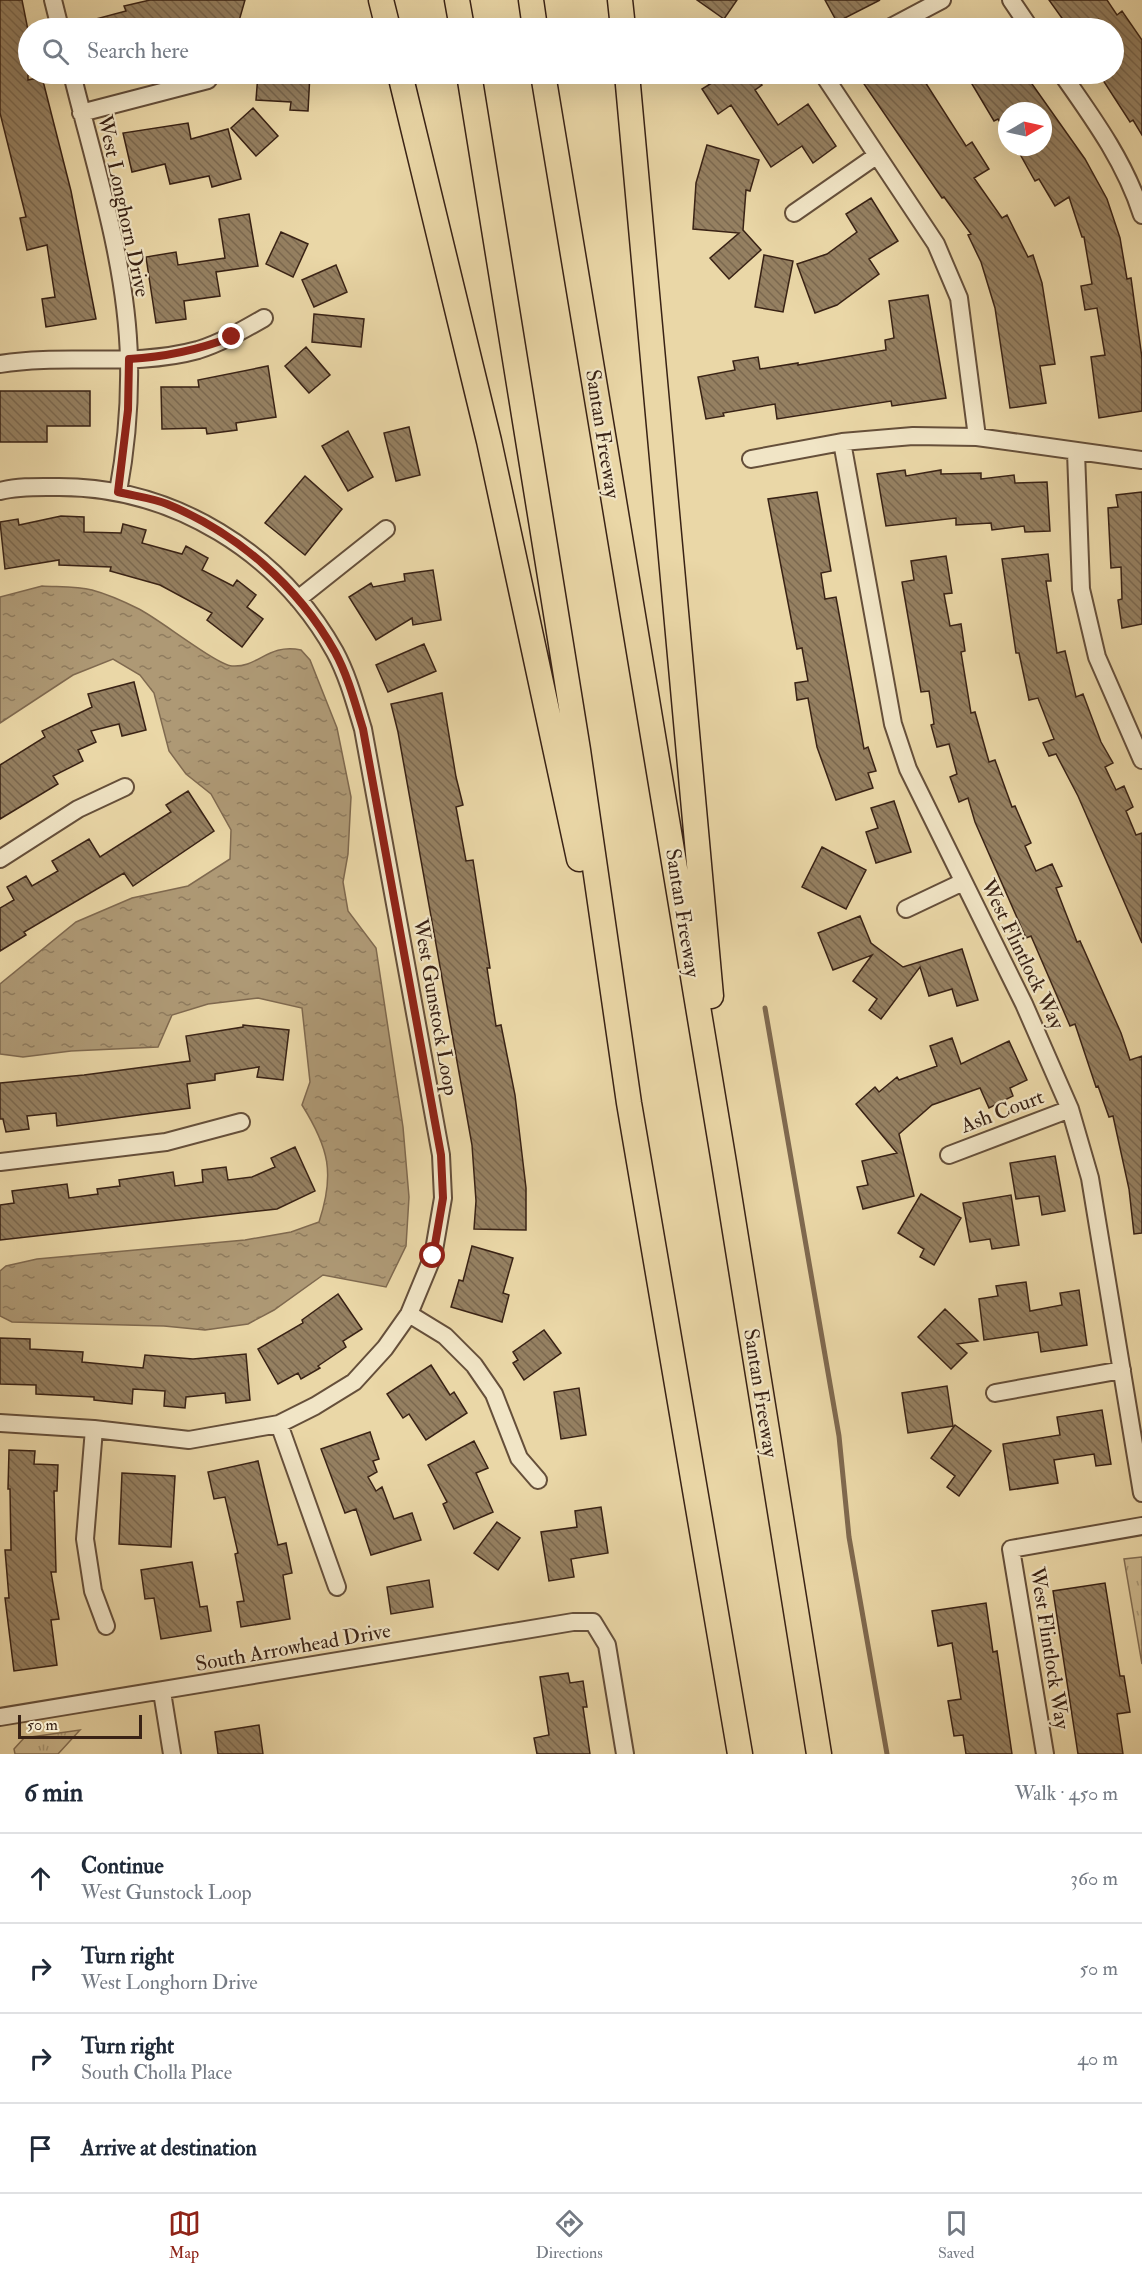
<!DOCTYPE html>
<html lang="en">
<head>
<meta charset="utf-8">
<style>
	body { margin:0; font-family:"IM FELL Double Pica",serif; background:#f2f2f3; color:#1f2937 }
	.compass { position:absolute; left:998px; top:102px; width:54px; height:54px; border-radius:50%; background:#fff; box-shadow:0 6px 24px #0002; rotate:81deg }
	.scale { position:absolute; left:18px; bottom:15px; width:124px; box-sizing:border-box; padding-left:6px; border:3px solid #392215; border-top:0; font-size:16px; line-height:21px; white-space:nowrap; color:#392215; -webkit-text-stroke:4px #f1e5c6; paint-order:stroke }
	.stop { position:absolute; width:18px; height:18px; margin:-14px; border:4px solid #8f2418; border-radius:50%; background:#fff }
	.stop.end { background:#8f2418; border-color:#fff; box-shadow:0 2px 6px #0008 }
	.list { margin:0; padding:0; list-style:none }
	h2 { display:flex; justify-content:space-between; align-items:center; height:78px; margin:0; padding:0 24px; font-size:26px }
	h2 small { font-size:20px; font-weight:400; color:#747a83 }
	.list li { display:grid; grid-template-columns:39px 1fr auto; gap:18px; align-items:center; box-sizing:border-box; height:90px; padding:0 24px; border-top:2px solid #e0e1e3 }
	.list b { display:block; font-size:22px; white-space:nowrap }
	.list p { margin:0; font-size:20px; white-space:nowrap; color:#747a83 }
	.list em { font-size:20px; font-style:normal; color:#747a83 }
	.icon { flex:none; width:33px; height:33px; fill:none; stroke:currentColor; stroke-width:2; stroke-linecap:round; stroke-linejoin:round }
	.map { position:relative; flex:none; width:1142px; height:1754px; overflow:hidden }
	.search { position:absolute; background:#fff; box-shadow:0 6px 24px #0002; left:18px; right:18px; top:18px; height:66px; display:flex; align-items:center; gap:15px; box-sizing:border-box; padding:0 21px; border-radius:33px; color:#747a83; font-size:22px }
	.sheet { height:438px; background:#fff }
	nav { display:flex; justify-content:space-around; align-items:center; box-sizing:border-box; height:84px; border-top:2px solid #e0e1e3; background:#fff; font-size:16px; color:#747a83 }
	nav a { display:grid; justify-items:center; gap:3px }
	nav .on { color:#8f2418 }
	.map>svg:first-child { display:block }
</style>
</head>
<body>
<div class="map">
<svg width="1142" height="1754" viewBox="0 0 1142 1754">
	<defs>
		<pattern id="grass-tufts" width="24" height="20" patternUnits="userSpaceOnUse" patternTransform="scale(1.5)"><rect width="24" height="20" fill="#ccb88e"/><path d="M3 7l-1-3M5 7V3M7 7l1-3M15 17l-1-3M17 17v-4M19 17l1-3" fill="none" stroke="#a79573"/></pattern>
		<pattern id="water-ripples" width="26" height="14" patternUnits="userSpaceOnUse" patternTransform="scale(1.5)"><rect width="26" height="14" fill="#ae9975"/><path d="M2 4q2-2 4 0t4 0M15 11q2-2 4 0t4 0" fill="none" stroke="#8f7c5f"/></pattern>
		<pattern id="building-back-hatch" width="6" height="6" patternUnits="userSpaceOnUse" patternTransform="scale(1.5)"><rect width="6" height="6" fill="#958061"/><path d="M-1 5l2 2M0 0l6 6M5-1l2 2" fill="none" stroke="#7b684f"/></pattern>
	</defs>
	<rect width="100%" height="100%" fill="#ead7a7"/>
	<filter id="stains"><feTurbulence type="fractalNoise" baseFrequency=".00333" numOctaves="4"/><feColorMatrix values="0 0 0 0 .2 0 0 0 0 .09 0 0 0 0 .02 0 0 0 .5 -.17"/></filter>
	<radialGradient id="worn" r=".72"><stop offset=".6" stop-color="#630" stop-opacity="0"/><stop offset="1" stop-color="#630" stop-opacity=".3"/></radialGradient>
	<path fill="url(#grass-tufts)" stroke="#826d52" stroke-width="1.5" d="M 1142,1557 L 1142,1664 L 1124,1559 Z
		M 80,1730 L 58,1754 L 15,1754 L 14,1749 L 24,1738 Z"/>
	<path fill="url(#water-ripples)" stroke="#7f694f" stroke-width="1.5" d="M 42,586 C 58,587 77,586 92,590 C 107,594 125,602 139,609 C 159,619 217,665 232,666 C 258,668 268,643 301,650 L 310,660 L 337,728 L 351,797 L 348,854 L 343,882 L 348,911 L 376,948 L 403,1127 L 409,1197 L 406,1246 L 386,1287 L 323,1275 L 274,1310 L 248,1324 L 205,1330 L 164,1326 L 12,1322 L 0,1316 L 0,1271 L 6,1266 L 37,1259 L 245,1240 L 291,1232 L 319,1222 C 335,1174 329,1148 302,1105 L 310,1082 L 302,1008 L 258,998 L 208,1004 L 172,1015 L 158,1047 L 71,1051 L 23,1057 L 0,1054 L 0,984 L 76,922 L 132,898 L 188,886 L 230,859 L 231,830 L 211,794 L 186,774 L 169,751 L 154,693 L 140,675 L 113,659 L 73,675 L 0,723 L 0,597 Z"/>
	<g fill="none" stroke-linecap="round" stroke-linejoin="round">
		<path stroke="#7f694f" stroke-width="5" d="M 765,1008 L 839,1436 L 849,1537 L 887,1754"/>
	</g>
	<path fill="url(#building-back-hatch)" stroke="#392215" stroke-width="1.5" d="M 0,0 L 22,0 L 28,30 L 28,80 L 42,77 L 71,191 L 96,319 L 46,327 L 42,299 L 55,297 L 47,245 L 27,250 L 20,218 L 26,217 L 0,113 Z
		M 150,0 L 245,0 L 237,28 L 205,26 L 194,28 L 77,28 L 77,24 L 126,11 L 124,6 Z
		M 697,0 L 737,0 L 724,19 Z
		M 825,0 L 880,0 L 837,22 Z
		M 1049,0 L 1107,0 L 1117,15 L 1122,11 L 1142,40 L 1142,135 L 1133,120 L 1130,122 L 1099,74 L 1113,74 L 1113,28 L 1069,28 Z
		M 258,74 L 310,74 L 308,111 L 290,110 L 291,102 L 256,100 Z
		M 726,74 L 754,74 L 762,85 L 755,90 L 778,125 L 808,104 L 836,146 L 813,163 L 802,146 L 771,167 L 731,105 L 718,114 L 702,89 Z
		M 873,74 L 920,74 L 966,146 L 972,142 L 989,169 L 974,178 L 1002,218 L 1007,215 L 1028,257 L 1033,255 L 1042,283 L 1055,364 L 1040,366 L 1046,403 L 1010,408 L 995,308 L 981,262 L 968,235 L 971,234 L 944,197 L 942,198 L 862,81 Z
		M 966,74 L 1025,74 L 1085,159 L 1107,199 L 1120,238 L 1127,279 L 1131,278 L 1142,358 L 1142,411 L 1099,418 L 1091,357 L 1105,355 L 1097,308 L 1085,310 L 1081,286 L 1092,284 L 1084,237 L 1082,237 L 1069,197 L 1055,206 L 1039,179 L 1035,181 L 1016,147 L 1043,147 L 1043,111 L 1007,111 L 1007,133 L 998,119 L 994,121 Z
		M 253,108 L 278,136 L 256,156 L 231,128 Z
		M 188,123 L 191,139 L 228,129 L 241,179 L 212,187 L 209,176 L 170,184 L 165,164 L 132,172 L 123,133 Z
		M 707,145 L 759,160 L 750,191 L 746,190 L 743,230 L 761,250 L 729,279 L 710,258 L 739,233 L 693,229 L 696,183 Z
		M 871,198 L 898,241 L 869,259 L 879,274 L 837,305 L 815,313 L 797,264 L 827,254 L 857,232 L 846,214 Z
		M 249,214 L 258,266 L 216,272 L 220,296 L 184,301 L 186,319 L 156,323 L 146,257 L 176,252 L 178,265 L 225,258 L 219,219 Z
		M 281,232 L 308,244 L 293,277 L 266,264 Z
		M 764,255 L 793,261 L 783,312 L 755,307 Z
		M 336,265 L 347,292 L 314,307 L 302,280 Z
		M 928,295 L 946,398 L 892,406 L 891,401 L 777,419 L 775,404 L 723,413 L 724,416 L 706,419 L 698,377 L 735,370 L 733,361 L 758,357 L 760,369 L 798,363 L 798,365 L 886,350 L 885,340 L 894,338 L 889,301 Z
		M 314,314 L 364,319 L 361,347 L 312,342 Z
		M 306,347 L 330,375 L 309,393 L 285,366 Z
		M 268,366 L 276,417 L 236,423 L 237,430 L 207,434 L 206,428 L 162,429 L 161,387 L 199,387 L 198,380 Z
		M 0,391 L 90,391 L 90,426 L 47,426 L 47,442 L 0,442 Z
		M 409,427 L 420,475 L 396,481 L 384,433 Z
		M 348,431 L 373,477 L 348,491 L 322,446 Z
		M 905,470 L 906,476 L 941,470 L 941,474 L 981,473 L 981,479 L 1014,475 L 1015,483 L 1047,482 L 1050,531 L 1025,532 L 1024,526 L 992,530 L 991,523 L 956,525 L 956,518 L 886,526 L 877,474 Z
		M 305,476 L 342,509 L 305,555 L 265,523 Z
		M 817,492 L 831,571 L 821,573 L 825,599 L 836,597 L 864,749 L 868,747 L 876,771 L 868,773 L 873,788 L 836,800 L 817,747 L 808,698 L 797,700 L 795,683 L 808,681 L 802,648 L 797,649 L 768,499 Z
		M 1142,492 L 1142,624 L 1122,628 L 1118,600 L 1122,599 L 1121,567 L 1111,568 L 1108,508 L 1118,507 L 1116,495 Z
		M 61,516 L 84,517 L 84,532 L 121,533 L 123,524 L 146,530 L 142,543 L 182,554 L 186,546 L 208,558 L 202,570 L 233,586 L 237,580 L 256,595 L 247,607 L 263,619 L 242,647 L 207,620 L 212,613 L 160,585 L 110,571 L 111,567 L 59,565 L 59,560 L 5,569 L 0,522 L 18,519 L 19,525 Z
		M 1048,554 L 1051,581 L 1046,581 L 1057,653 L 1065,651 L 1076,697 L 1083,694 L 1101,742 L 1113,763 L 1105,767 L 1116,790 L 1124,786 L 1133,807 L 1126,811 L 1136,835 L 1142,833 L 1142,943 L 1078,796 L 1056,754 L 1049,756 L 1043,743 L 1054,739 L 1038,698 L 1029,700 L 1019,653 L 1016,653 L 1002,559 Z
		M 946,556 L 952,593 L 944,594 L 950,626 L 961,624 L 965,651 L 961,652 L 971,713 L 975,712 L 989,762 L 995,760 L 1012,807 L 1015,806 L 1031,843 L 1025,846 L 1036,871 L 1052,864 L 1062,886 L 1056,888 L 1077,942 L 1080,941 L 1121,1033 L 1130,1060 L 1142,1056 L 1142,1233 L 1134,1234 L 1129,1189 L 1113,1116 L 1109,1117 L 1098,1086 L 1096,1087 L 1075,1024 L 1070,1026 L 1031,936 L 1026,938 L 975,822 L 968,798 L 959,802 L 950,777 L 957,774 L 949,744 L 937,747 L 931,725 L 934,724 L 929,691 L 921,692 L 902,582 L 914,580 L 911,561 Z
		M 433,570 L 441,620 L 413,625 L 412,618 L 376,640 L 349,597 L 371,583 L 373,587 L 405,581 L 404,574 Z
		M 424,644 L 436,671 L 388,692 L 376,665 Z
		M 134,682 L 146,730 L 122,736 L 119,724 L 91,731 L 96,742 L 78,750 L 83,761 L 53,776 L 58,784 L 0,819 L 0,765 L 45,737 L 42,731 L 92,707 L 88,694 Z
		M 442,693 L 456,777 L 463,805 L 456,807 L 466,861 L 473,860 L 490,968 L 487,968 L 496,1026 L 501,1025 L 515,1095 L 526,1188 L 526,1230 L 474,1229 L 476,1201 L 472,1145 L 398,732 L 391,704 Z
		M 188,791 L 214,831 L 133,886 L 124,873 L 24,932 L 26,935 L 0,951 L 0,908 L 14,900 L 7,887 L 26,876 L 32,886 L 58,871 L 52,861 L 89,839 L 100,857 L 171,812 L 166,805 Z
		M 894,801 L 911,852 L 876,863 L 866,832 L 878,828 L 871,808 Z
		M 822,847 L 866,870 L 846,909 L 802,887 Z
		M 860,916 L 871,943 L 903,967 L 962,949 L 978,1000 L 957,1006 L 952,989 L 929,996 L 920,967 L 881,1019 L 869,1010 L 877,999 L 853,981 L 872,955 L 833,970 L 818,933 Z
		M 243,1025 L 289,1030 L 283,1080 L 257,1077 L 259,1067 L 215,1074 L 215,1080 L 187,1084 L 190,1108 L 57,1126 L 56,1113 L 27,1116 L 29,1129 L 6,1132 L 3,1119 L 0,1119 L 0,1083 L 84,1075 L 190,1061 L 186,1036 L 243,1027 Z
		M 952,1038 L 961,1064 L 1009,1041 L 1027,1080 L 1010,1088 L 1013,1096 L 989,1108 L 980,1088 L 932,1105 L 899,1134 L 914,1196 L 863,1209 L 857,1187 L 868,1185 L 862,1161 L 897,1153 L 856,1104 L 875,1087 L 879,1092 L 897,1077 L 899,1080 L 937,1066 L 930,1046 Z
		M 295,1147 L 315,1191 L 277,1209 L 0,1240 L 0,1205 L 14,1203 L 12,1191 L 67,1184 L 69,1198 L 98,1194 L 97,1189 L 120,1186 L 119,1180 L 173,1172 L 175,1186 L 203,1182 L 202,1170 L 226,1167 L 228,1180 L 252,1177 L 275,1167 L 271,1158 Z
		M 1055,1156 L 1065,1211 L 1042,1215 L 1039,1196 L 1016,1199 L 1010,1163 Z
		M 921,1194 L 961,1218 L 934,1265 L 920,1257 L 924,1249 L 898,1233 Z
		M 1011,1195 L 1019,1245 L 992,1249 L 990,1239 L 970,1242 L 963,1203 Z
		M 472,1246 L 513,1258 L 503,1293 L 509,1295 L 502,1322 L 451,1307 L 459,1280 L 463,1281 Z
		M 1026,1282 L 1030,1311 L 1062,1305 L 1060,1293 L 1079,1290 L 1087,1345 L 1041,1352 L 1038,1332 L 984,1340 L 979,1299 L 998,1296 L 996,1286 Z
		M 338,1294 L 362,1329 L 343,1341 L 346,1347 L 318,1366 L 320,1368 L 301,1379 L 298,1373 L 278,1384 L 258,1349 L 303,1323 L 302,1320 Z
		M 945,1309 L 978,1341 L 957,1344 L 967,1353 L 951,1369 L 918,1337 Z
		M 544,1330 L 561,1353 L 524,1380 L 513,1363 L 518,1360 L 513,1352 Z
		M 0,1338 L 30,1339 L 30,1349 L 83,1352 L 82,1362 L 143,1368 L 145,1355 L 193,1359 L 246,1354 L 250,1400 L 226,1403 L 225,1393 L 186,1397 L 185,1408 L 164,1406 L 165,1391 L 133,1389 L 132,1404 L 94,1400 L 94,1397 L 36,1394 L 36,1385 L 0,1384 Z
		M 431,1365 L 450,1395 L 454,1392 L 467,1413 L 426,1440 L 409,1414 L 403,1418 L 387,1394 Z
		M 947,1386 L 953,1426 L 908,1433 L 902,1393 Z
		M 579,1388 L 586,1435 L 561,1439 L 554,1392 Z
		M 1102,1410 L 1111,1464 L 1096,1466 L 1094,1454 L 1054,1460 L 1058,1483 L 1010,1490 L 1003,1444 L 1060,1435 L 1057,1417 Z
		M 955,1425 L 991,1451 L 959,1496 L 947,1487 L 955,1476 L 931,1458 Z
		M 370,1432 L 379,1459 L 373,1461 L 377,1472 L 368,1477 L 376,1491 L 382,1487 L 394,1519 L 412,1513 L 421,1540 L 371,1555 L 356,1509 L 345,1513 L 321,1449 Z
		M 474,1441 L 488,1468 L 476,1473 L 493,1512 L 454,1529 L 443,1504 L 447,1502 L 428,1465 Z
		M 9,1450 L 35,1451 L 34,1464 L 58,1465 L 57,1491 L 54,1491 L 56,1572 L 51,1572 L 59,1619 L 51,1620 L 57,1665 L 14,1671 L 5,1598 L 9,1598 L 5,1550 L 11,1550 L 10,1489 L 8,1489 Z
		M 258,1461 L 278,1545 L 286,1543 L 292,1573 L 283,1575 L 290,1619 L 241,1627 L 237,1602 L 244,1601 L 235,1554 L 238,1553 L 225,1497 L 214,1499 L 208,1472 Z
		M 122,1473 L 175,1476 L 171,1547 L 119,1544 Z
		M 601,1507 L 608,1553 L 571,1559 L 574,1577 L 549,1581 L 541,1532 L 577,1527 L 575,1511 Z
		M 497,1522 L 520,1538 L 498,1570 L 474,1553 Z
		M 192,1562 L 200,1607 L 207,1606 L 211,1631 L 161,1639 L 154,1598 L 145,1599 L 141,1570 Z
		M 429,1580 L 433,1607 L 391,1614 L 387,1587 Z
		M 1105,1583 L 1120,1676 L 1124,1676 L 1130,1712 L 1117,1714 L 1123,1754 L 1078,1754 L 1053,1591 Z
		M 986,1603 L 993,1652 L 997,1651 L 1012,1754 L 966,1754 L 963,1735 L 954,1736 L 948,1701 L 961,1699 L 952,1643 L 938,1646 L 932,1611 Z
		M 568,1673 L 570,1683 L 583,1681 L 587,1707 L 583,1707 L 590,1754 L 537,1754 L 534,1738 L 549,1735 L 540,1677 Z
		M 259,1725 L 263,1754 L 218,1754 L 215,1732 Z"/>
	<g fill="none" stroke-linecap="round" stroke-linejoin="round">
		<g stroke="#654f3a" stroke-width="20">
			<path id="minor" d="M 53,0 L 60,28
				M 1011,0 L 1030,28
				M 889,28 L 942,0
				M 72,74 C 95,167 127,264 129,360 C 130,404 126,449 118,492
				M 823,74 L 936,244 L 959,298 L 977,437
				M 1062,74 C 1093,118 1125,162 1142,215
				M 81,113 L 208,80
				M 794,213 L 876,156
				M 0,364 C 65,353 133,368 198,350 C 221,343 243,330 264,318
				M 842,442 L 893,724 L 908,769 L 1024,1004 L 1070,1109 L 1090,1178 L 1142,1493
				M 1076,452 L 1081,589 L 1097,657 L 1142,760
				M 751,459 L 842,442 L 913,436 L 977,437 L 1142,460
				M 0,491 C 19,486 40,487 59,487 C 174,487 279,552 335,652 C 348,676 355,703 363,729 L 441,1155 L 443,1198 L 433,1256 L 409,1314 L 385,1348 L 354,1382 L 315,1406 L 279,1424 L 189,1440 L 94,1429 L 0,1423
				M 298,599 L 386,529
				M 0,859 L 78,809 L 125,787
				M 906,909 L 963,882
				M 949,1155 L 1070,1109
				M 0,1162 L 166,1142 L 241,1122
				M 409,1314 L 445,1336 L 474,1365 L 494,1394 L 519,1458 L 538,1480
				M 995,1393 L 1122,1370
				M 279,1424 L 337,1587
				M 94,1429 L 85,1539 L 93,1591 L 106,1626
				M 162,1692 L 172,1754
				M 0,1717 L 573,1622 L 593,1622 L 607,1645 L 625,1754
				M 1045,1754 L 1011,1549 L 1142,1526"/>
		</g>
		<g stroke="#392215" stroke-width="27">
			<path id="highway" d="M 381,0 L 388,28
				M 457,0 L 462,28
				M 531,0 L 535,28
				M 620,0 L 623,28
				M 400,74 L 489,441 L 579,859
				M 469,74 L 578,750 L 629,1103 L 740,1754
				M 543,74 L 724,1163 L 819,1754
				M 627,74 L 711,996"/>
		</g>
		<use href="#minor" stroke="#f1e5c6" stroke-width="16"/>
		<use href="#highway" stroke="#ead7a7" stroke-width="24"/>
	</g>
	<g fill="none" stroke-linecap="round" stroke-linejoin="round">
		<path stroke="#8f2418" stroke-width="8" d="M 232,337 C 198,350 166,357 129,359 L 128,410 L 118,492 C 134,496 152,498 167,504 C 237,533 298,586 335,652 C 348,676 355,703 363,729 L 441,1155 L 443,1198 L 433,1256"/>
	</g>
	<g text-anchor="middle" stroke-width="4.5" stroke-linejoin="round" paint-order="stroke">
		<g font-size="21" fill="#392215" stroke="#f1e5c6">
			<text transform="translate(124 206) rotate(78)" y="7">West Longhorn Drive</text>
			<text transform="translate(603 434) rotate(81)" y="7">Santan Freeway</text>
			<text transform="translate(683 913) rotate(81)" y="7">Santan Freeway</text>
			<text transform="translate(1023 954) rotate(64)" y="7">West Flintlock Way</text>
			<text transform="translate(436 1007) rotate(80)" y="7">West Gunstock Loop</text>
			<text transform="translate(1002 1111) rotate(-21)" y="7">Ash Court</text>
			<text transform="translate(761 1393) rotate(81)" y="7">Santan Freeway</text>
			<text transform="translate(293 1647) rotate(-10)" y="7">South Arrowhead Drive</text>
			<text transform="translate(1050 1648) rotate(81)" y="7">West Flintlock Way</text>
		</g>
	</g>
	<rect width="100%" height="100%" filter="url(#stains)"/>
	<rect width="100%" height="100%" fill="url(#worn)"/>
</svg>
<svg class="compass" viewBox="-18 -18 36 36"><path d="M0-13l5 13h-10z" fill="#e53935"/><path d="M0 13l5-13h-10z" fill="#747a83"/></svg>
<div class="scale">50 m</div>
<div class="stop" style="left:433px;top:1256px"></div>
<div class="stop end" style="left:232px;top:337px"></div>
<div class="search"><svg class="icon" aria-label="search" viewBox="0 0 24 24"><circle cx="10" cy="10" r="6"/><path d="M15 15l6 6"/></svg>Search here</div>
</div>
<section class="sheet">
<h2>6 min<small>Walk · 450 m</small></h2>
<ul class="list">
<li><svg class="icon" aria-label="ahead" viewBox="0 0 24 24"><path d="M12 20V5M6 11l6-6 6 6"/></svg><div><b>Continue</b><p>West Gunstock Loop</p></div><em>360 m</em></li>
<li><svg class="icon" aria-label="right" viewBox="0 0 24 24"><path d="M7 20v-9h11M14 6l5 5-5 5"/></svg><div><b>Turn right</b><p>West Longhorn Drive</p></div><em>50 m</em></li>
<li><svg class="icon" aria-label="right" viewBox="0 0 24 24"><path d="M7 20v-9h11M14 6l5 5-5 5"/></svg><div><b>Turn right</b><p>South Cholla Place</p></div><em>40 m</em></li>
<li><svg class="icon" aria-label="arrive" viewBox="0 0 24 24"><path d="M6 21V4h12l-3 4 3 4H6"/></svg><div><b>Arrive at destination</b></div></li>
</ul>
</section>
<nav>
<a class="on"><svg class="icon" aria-label="map" viewBox="0 0 24 24"><path d="M3 6l6-2 6 2 6-2v14l-6 2-6-2-6 2zM9 4v14M15 6v14"/></svg>Map</a>
<a><svg class="icon" aria-label="directions" viewBox="0 0 24 24"><path d="M12 3l9 9-9 9-9-9zM9 14v-3h6M13 9l2 2-2 2"/></svg>Directions</a>
<a><svg class="icon" aria-label="saved" viewBox="0 0 24 24"><path d="M7 4h10v16l-5-4-5 4z"/></svg>Saved</a>
</nav>
</body>
</html>
